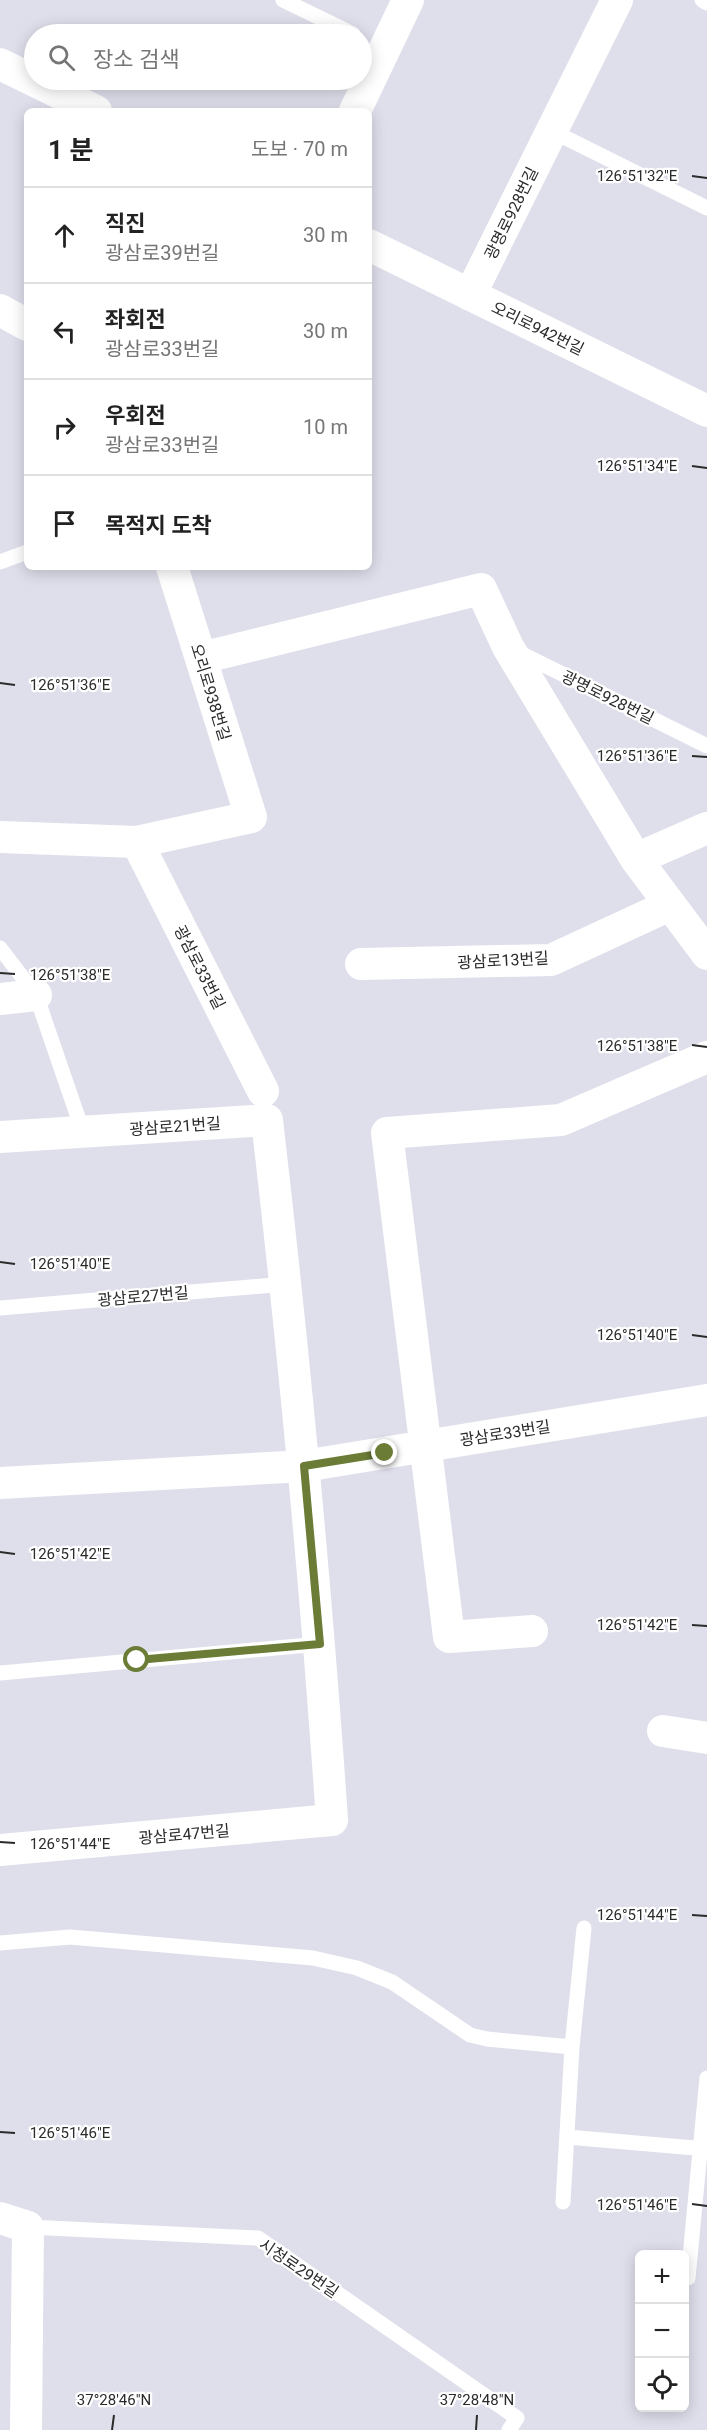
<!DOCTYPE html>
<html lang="ko">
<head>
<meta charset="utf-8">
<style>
	body { margin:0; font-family:Roboto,"Noto Sans KR",sans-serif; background:#f6f6f6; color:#222 }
	.controls { position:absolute; right:18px; bottom:18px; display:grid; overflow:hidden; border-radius:9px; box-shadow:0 3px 15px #0003 }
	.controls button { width:54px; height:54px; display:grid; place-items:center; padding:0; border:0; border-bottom:2px solid #e0e0e0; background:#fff; color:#222; font:30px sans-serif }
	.stop { position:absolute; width:18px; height:18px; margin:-14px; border:4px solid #6a7c35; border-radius:50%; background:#fff }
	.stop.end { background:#6a7c35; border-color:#fff; box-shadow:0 2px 6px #0008 }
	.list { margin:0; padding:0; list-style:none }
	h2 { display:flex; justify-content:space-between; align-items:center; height:78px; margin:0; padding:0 24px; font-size:26px }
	h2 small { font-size:20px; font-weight:400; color:#767676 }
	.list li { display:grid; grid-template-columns:39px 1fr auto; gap:18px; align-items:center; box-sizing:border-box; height:96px; padding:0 24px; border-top:2px solid #e0e0e0 }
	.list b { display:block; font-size:22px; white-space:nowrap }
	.list p { margin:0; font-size:20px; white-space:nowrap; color:#767676 }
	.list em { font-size:20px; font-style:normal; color:#767676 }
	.icon { flex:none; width:33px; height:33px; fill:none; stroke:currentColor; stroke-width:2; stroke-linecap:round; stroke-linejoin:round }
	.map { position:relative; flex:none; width:707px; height:2430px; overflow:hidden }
	.search { position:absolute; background:#fff; box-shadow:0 3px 15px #0003; left:24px; top:24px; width:348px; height:66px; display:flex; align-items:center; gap:15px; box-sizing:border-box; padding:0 21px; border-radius:33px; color:#767676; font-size:22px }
	.panel { position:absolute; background:#fff; box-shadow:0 3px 15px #0003; left:24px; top:108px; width:348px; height:462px; border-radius:9px }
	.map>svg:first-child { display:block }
</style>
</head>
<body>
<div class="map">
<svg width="707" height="2430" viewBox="0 0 707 2430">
	<rect width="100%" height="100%" fill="#dfdfec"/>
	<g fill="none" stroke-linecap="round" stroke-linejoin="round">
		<path stroke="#fff" stroke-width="15" d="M 283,0 L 353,34
			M 702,0 L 707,3
			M 552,131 L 707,208
			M 0,562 L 27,552
			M 516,651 L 707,746
			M 0,948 L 36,995 L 83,1132
			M 0,1308 L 286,1284
			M 0,1673 L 320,1644
			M 0,1943 L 70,1937 L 313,1958 L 357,1968 L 392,1982 L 470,2035 L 487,2039 L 572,2047
			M 567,2137 L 707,2149
			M 563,2202 L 572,2047 L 584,1928
			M 28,2227 L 258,2238 L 517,2418 L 509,2430
			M 688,2278 L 707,2078"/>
		<path stroke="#fff" stroke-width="32" d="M 0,64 L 96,111
			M 355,111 L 408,0
			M 369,245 L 707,411
			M 470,295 L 617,0
			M 0,310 L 27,325
			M 201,658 L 481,589 L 508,647 L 636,859 L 707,954
			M 0,837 L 137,842 L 251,817 L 172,567
			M 137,842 L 263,1091
			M 636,859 L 707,828
			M 361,964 L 551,960 L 670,905
			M 0,999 L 36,995
			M 0,1137 L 267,1120 C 294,1353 316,1586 332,1820 L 0,1850
			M 0,1483 L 304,1466 L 707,1400
			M 532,1631 L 449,1637 L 387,1133 L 561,1120 L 707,1057
			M 663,1731 L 707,1738
			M 0,2218 L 28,2227 L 26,2430"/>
	</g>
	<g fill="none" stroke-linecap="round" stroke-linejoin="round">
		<path stroke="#6a7c35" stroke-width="8" d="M 137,1660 L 320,1644 L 304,1466 L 385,1453"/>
	</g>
	<path fill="none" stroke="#2b2b2b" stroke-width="2" d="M 692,176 L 707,178M 692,466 L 707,468M 0,683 L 15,685M 692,756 L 707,757M 0,973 L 15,974M 692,1045 L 707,1047M 0,1262 L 15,1264M 692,1335 L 707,1337M 0,1552 L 15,1554M 692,1625 L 707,1626M 0,1842 L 15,1843M 692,1915 L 707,1916M 0,2132 L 15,2133M 692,2204 L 707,2206M 112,2430 L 114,2415M 476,2430 L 477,2415"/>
	<g text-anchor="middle" stroke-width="4.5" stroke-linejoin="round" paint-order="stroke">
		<g font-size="16" fill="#2b2b2b" stroke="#fff">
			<text transform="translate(511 213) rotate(-64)" y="6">광명로928번길</text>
			<text transform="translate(538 328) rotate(26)" y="6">오리로942번길</text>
			<text transform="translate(211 692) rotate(73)" y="6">오리로938번길</text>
			<text transform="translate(608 697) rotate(26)" y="6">광명로928번길</text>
			<text transform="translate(503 960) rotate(-3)" y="6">광삼로13번길</text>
			<text transform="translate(200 967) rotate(63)" y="6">광삼로33번길</text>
			<text transform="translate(175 1126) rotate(-4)" y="6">광삼로21번길</text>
			<text transform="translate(143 1296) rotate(-5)" y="6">광삼로27번길</text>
			<text transform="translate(505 1433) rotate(-9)" y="6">광삼로33번길</text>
			<text transform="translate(184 1834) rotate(-5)" y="6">광삼로47번길</text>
			<text transform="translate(299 2268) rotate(34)" y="6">시청로29번길</text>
		</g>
	</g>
	<g font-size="15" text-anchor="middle" fill="#2b2b2b" stroke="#fff" stroke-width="4.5" stroke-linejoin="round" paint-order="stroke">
		<text x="637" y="181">126°51'32"E</text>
		<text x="637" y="471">126°51'34"E</text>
		<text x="70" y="690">126°51'36"E</text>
		<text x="637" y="761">126°51'36"E</text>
		<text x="70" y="980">126°51'38"E</text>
		<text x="637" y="1051">126°51'38"E</text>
		<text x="70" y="1269">126°51'40"E</text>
		<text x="637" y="1340">126°51'40"E</text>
		<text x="70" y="1559">126°51'42"E</text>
		<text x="637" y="1630">126°51'42"E</text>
		<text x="70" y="1849">126°51'44"E</text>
		<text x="637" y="1920">126°51'44"E</text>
		<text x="70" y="2138">126°51'46"E</text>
		<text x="637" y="2210">126°51'46"E</text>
		<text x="114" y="2405">37°28'46"N</text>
		<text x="477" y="2405">37°28'48"N</text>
	</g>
</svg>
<div class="controls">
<button>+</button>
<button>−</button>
<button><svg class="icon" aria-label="locate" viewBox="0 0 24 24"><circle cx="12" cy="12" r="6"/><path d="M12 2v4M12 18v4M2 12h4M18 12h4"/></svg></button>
</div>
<div class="stop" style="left:137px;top:1660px"></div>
<div class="stop end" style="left:385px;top:1453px"></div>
<div class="search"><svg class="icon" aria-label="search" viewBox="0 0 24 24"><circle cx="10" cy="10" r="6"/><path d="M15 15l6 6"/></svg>장소 검색</div>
<section class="panel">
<h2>1 분<small>도보 · 70 m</small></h2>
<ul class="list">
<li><svg class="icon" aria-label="ahead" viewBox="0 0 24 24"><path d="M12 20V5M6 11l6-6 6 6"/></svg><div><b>직진</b><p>광삼로39번길</p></div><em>30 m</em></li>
<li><svg class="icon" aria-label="left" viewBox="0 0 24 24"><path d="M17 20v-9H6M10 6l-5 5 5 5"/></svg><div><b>좌회전</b><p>광삼로33번길</p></div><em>30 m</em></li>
<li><svg class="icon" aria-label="right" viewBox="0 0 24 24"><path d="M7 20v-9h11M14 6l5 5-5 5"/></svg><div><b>우회전</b><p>광삼로33번길</p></div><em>10 m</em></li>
<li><svg class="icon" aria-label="arrive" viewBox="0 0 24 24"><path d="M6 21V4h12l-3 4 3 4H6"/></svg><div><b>목적지 도착</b></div></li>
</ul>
</section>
</div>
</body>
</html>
